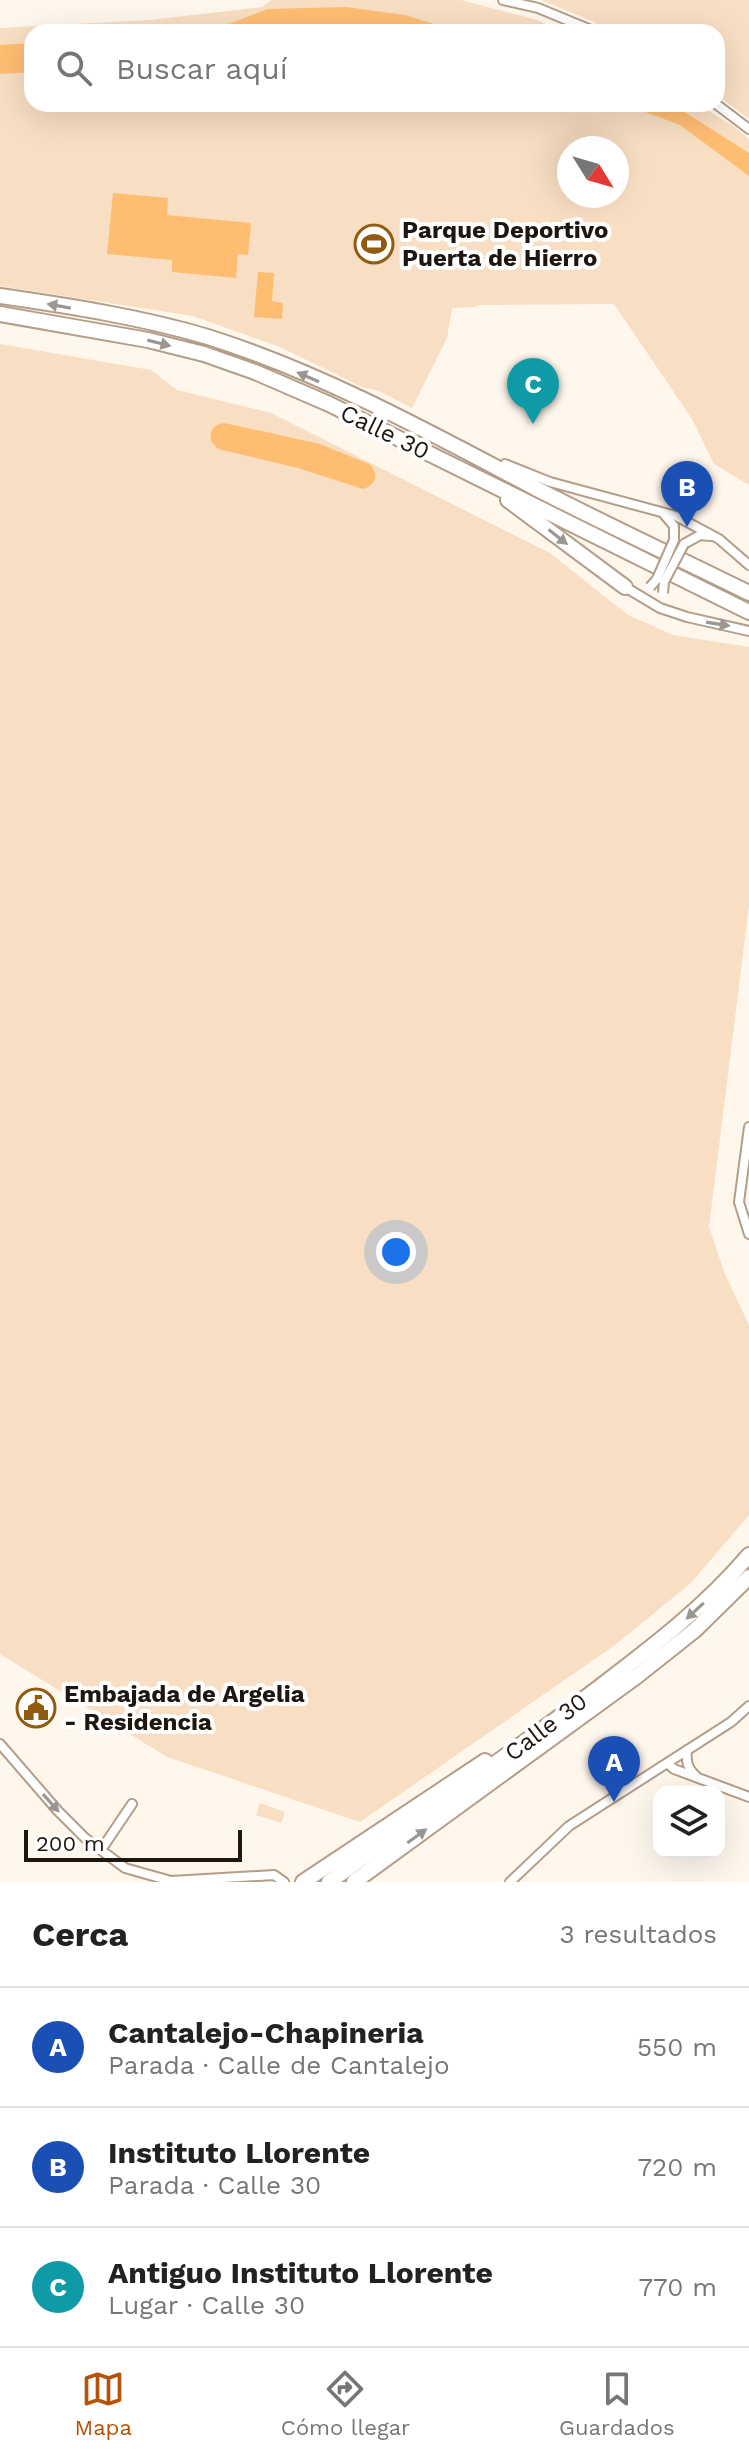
<!DOCTYPE html>
<html lang="es">
<head>
<meta charset="utf-8">
<style>
	body { margin:0; font-family:"Work Sans",sans-serif; background:#f6f6f6; color:#222 }
	.controls { position:absolute; right:24px; bottom:24px; display:grid; overflow:hidden; border-radius:16px; box-shadow:0 8px 32px #0002 }
	.controls button { width:72px; height:72px; display:grid; place-items:center; padding:0; border:0; border-bottom:2px solid #e0e0e0; background:#fff; color:#222; font:40px sans-serif }
	.compass { position:absolute; left:557px; top:136px; width:72px; height:72px; border-radius:50%; background:#fff; box-shadow:0 8px 32px #0002; rotate:127deg }
	.scale { position:absolute; left:24px; bottom:20px; width:218px; box-sizing:border-box; padding-left:8px; border:4px solid #1f170f; border-top:0; font-size:22px; line-height:28px; white-space:nowrap; color:#1f170f; -webkit-text-stroke:6px #fff; paint-order:stroke }
	.you { position:absolute; left:396px; top:1252px; width:28px; height:28px; margin:-20px; border:6px solid #fff; border-radius:50%; background:#1a73e8; box-shadow:0 0 0 12px #1a73e833 }
	.badge { display:grid; place-items:center; width:52px; height:52px; border-radius:50%; background:#b45309; color:#fff; font-size:26px; font-weight:700 }
	.pin { position:absolute; translate:-50% -66px; filter:drop-shadow(0 2px 4px #0008) }
	.pin::after { content:''; position:absolute; top:42px; width:28px; height:24px; background:inherit; clip-path:polygon(0 0,100% 0,50% 100%) }
	.list { margin:0; padding:0; list-style:none }
	h2 { display:flex; justify-content:space-between; align-items:center; height:104px; margin:0; padding:0 32px; font-size:34px }
	h2 small { font-size:26px; font-weight:400; color:#767676 }
	.list li { display:grid; grid-template-columns:52px 1fr auto; gap:24px; align-items:center; box-sizing:border-box; height:120px; padding:0 32px; border-top:2px solid #e0e0e0 }
	.list b { display:block; font-size:30px; white-space:nowrap }
	.list p { margin:0; font-size:26px; white-space:nowrap; color:#767676 }
	.list em { font-size:26px; font-style:normal; color:#767676 }
	.icon { flex:none; width:44px; height:44px; fill:none; stroke:currentColor; stroke-width:2; stroke-linecap:round; stroke-linejoin:round }
	.map { position:relative; flex:none; width:749px; height:1882px; overflow:hidden }
	.search { position:absolute; background:#fff; box-shadow:0 8px 32px #0002; left:24px; right:24px; top:24px; height:88px; display:flex; align-items:center; gap:20px; box-sizing:border-box; padding:0 28px; border-radius:24px; color:#767676; font-size:30px }
	.sheet { height:464px; background:#fff }
	nav { display:flex; justify-content:space-around; align-items:center; box-sizing:border-box; height:112px; border-top:2px solid #e0e0e0; background:#fff; font-size:22px; color:#767676 }
	nav a { display:grid; justify-items:center; gap:4px }
	nav .on { color:#b45309 }
	.map>svg:first-child { display:block }
</style>
</head>
<body>
<div class="map">
<svg width="749" height="1882" viewBox="0 0 749 1882">
	<rect width="100%" height="100%" fill="#fff6ec"/>
	<path fill="#f8dec2" fill-rule="evenodd" d="M 271,0 L 461,0 L 537,20 L 563,32 L 32,32 L 32,104 L 698,104 L 733,126 L 749,139 L 749,485 L 714,464 L 692,419 L 614,304 L 479,305 L 475,307 L 452,308 L 447,338 L 412,408 L 379,391 L 362,387 L 280,347 L 193,316 L 0,286 L 0,28 L 150,20 L 262,7 ZM 569,148 L 617,148 L 617,196 L 569,196 Z
		M 541,0 L 749,0 L 749,119 L 717,95 L 717,32 L 611,32 L 592,21 Z
		M 0,344 L 151,370 L 177,390 L 271,413 L 550,553 L 628,615 L 673,635 L 749,647 L 749,905 L 709,1227 L 725,1274 L 749,1325 L 749,1515 L 691,1583 L 615,1645 L 360,1822 L 167,1757 L 0,1654 Z
		M 260,1803 L 285,1812 L 281,1823 L 256,1815 Z"/>
	<path fill="#ffbd72" d="M 346,7 L 405,15 L 460,32 L 388,32 L 306,27 L 289,32 L 174,32 L 221,27 L 268,9 Z
		M 32,43 L 32,72 L 0,74 L 0,45 Z
		M 624,104 L 672,104 L 749,153 L 749,176 L 680,125 Z
		M 113,193 L 168,198 L 167,215 L 251,223 L 248,255 L 238,254 L 236,278 L 172,272 L 172,260 L 107,254 Z
		M 258,272 L 274,273 L 272,301 L 283,303 L 282,319 L 254,317 Z
		M 224,423 L 320,444 L 369,464 C 380,473 376,485 363,489 L 298,468 L 218,449 L 211,441 C 209,431 214,424 224,423 Z"/>
	<g fill="none" stroke-linecap="round" stroke-linejoin="round">
		<g stroke="#b39e88" stroke-width="12">
			<path id="street" d="M 503,0 L 538,8 L 596,32
				M 716,104 L 749,129
				M 505,464 L 550,482 L 676,516 L 719,539 L 749,565
				M 663,513 L 674,526 L 674,540
				M 684,544 L 700,535 L 710,536
				M 625,587 L 660,608 L 687,617 L 749,631
				M 749,1127 L 739,1202 L 749,1234
				M 0,1744 L 58,1811 L 85,1838 L 125,1868 L 171,1881 L 274,1875 L 284,1882
				M 687,1750 C 686,1761 687,1768 696,1776
				M 667,1763 L 674,1769 L 749,1797
				M 101,1850 L 132,1804
				M 510,1882 L 569,1826 L 731,1722 L 749,1706"/>
		</g>
		<g stroke="#b39e88" stroke-width="18">
			<path id="highway" d="M 0,296 C 69,306 141,317 208,337 C 322,373 431,433 537,489 C 607,525 678,558 749,593
				M 0,314 L 148,340 L 204,354 L 255,372 L 329,404 L 749,612
				M 508,500 L 625,587
				M 303,1882 L 485,1761
				M 329,1882 C 417,1819 506,1757 593,1692 C 648,1650 703,1609 749,1555
				M 354,1882 L 637,1676 L 695,1630 L 749,1577"/>
		</g>
		<use href="#street" stroke="#fff" stroke-width="8"/>
		<use href="#highway" stroke="#fff" stroke-width="14"/>
		<g stroke="#b39e88" stroke-width="12" stroke-linecap="butt">
			<path id="street-bridge" d="M 650,587 L 657,579 L 674,540
				M 663,593 L 664,582 L 684,544"/>
		</g>
		<use href="#street-bridge" stroke="#fff" stroke-width="8"/>
	</g>
	<defs><path id="oneway-solid" d="M-6-.8H1V-3.2L6.5 0L1 3.2V.8H-6Z" transform="scale(2)"/></defs>
	<g fill="#9a9793">
		<use href="#oneway-solid" transform="translate(59 306) rotate(-170)"/>
		<use href="#oneway-solid" transform="translate(159 343) rotate(14)"/>
		<use href="#oneway-solid" transform="translate(308 377) rotate(-157)"/>
		<use href="#oneway-solid" transform="translate(558 537) rotate(38)"/>
		<use href="#oneway-solid" transform="translate(718 624) rotate(9)"/>
		<use href="#oneway-solid" transform="translate(695 1611) rotate(137)"/>
		<use href="#oneway-solid" transform="translate(51 1803) rotate(48)"/>
		<use href="#oneway-solid" transform="translate(417 1836) rotate(-36)"/>
	</g>
	<defs>
		<g id="stadium-ring" transform="scale(2)"><circle r="9.5" fill="#fff" stroke="#915c10" stroke-width="1.5"/><path d="M0-5a6.5 5 0 1 0 0 10a6.5 5 0 1 0 0-10ZM-3.5-1.8h7v3.6h-7Z" fill="#915c10"/></g>
		<g id="civic-ring" transform="scale(2)"><circle r="9.5" fill="#fff" stroke="#915c10" stroke-width="1.5"/><path d="M-.6-6.5H3V-4.5H.6V-3L4-1V1h2V6H-6V1h2V-1L-.6-3ZM-1.2 2.5V6h2.4V2.5Z" fill="#915c10"/></g>
	</defs>
	<g fill-rule="evenodd">
		<use href="#stadium-ring" x="374" y="244"/>
		<use href="#civic-ring" x="36" y="1708"/>
	</g>
	<g text-anchor="middle" stroke-width="8" stroke-linejoin="round" paint-order="stroke">
		<g font-size="24" font-weight="bold" fill="#1f170f" stroke="#fff" text-anchor="start">
			<text x="402" y="238">Parque Deportivo<tspan x="402" dy="28">Puerta de Hierro</tspan></text>
			<text x="64" y="1702">Embajada de Argelia<tspan x="64" dy="28">- Residencia</tspan></text>
		</g>
		<g font-size="24" fill="#1f170f" stroke="#fff">
			<text transform="translate(385 432) rotate(26)" y="8">Calle 30</text>
			<text transform="translate(546 1727) rotate(-37)" y="8">Calle 30</text>
		</g>
	</g>
</svg>
<div class="controls">
<button><svg class="icon" aria-label="layers" viewBox="0 0 24 24"><path d="M12 4l9 5-9 5-9-5zM3 14l9 5 9-5"/></svg></button>
</div>
<svg class="compass" viewBox="-18 -18 36 36"><path d="M0-13l5 13h-10z" fill="#e53935"/><path d="M0 13l5-13h-10z" fill="#767676"/></svg>
<div class="scale">200 m</div>
<div class="you"></div>
<div class="pin badge" style="left:614px;top:1802px;background:#1a4fb4">A</div>
<div class="pin badge" style="left:687px;top:527px;background:#1a4fb4">B</div>
<div class="pin badge" style="left:533px;top:424px;background:#0f9aa8">C</div>
<div class="search"><svg class="icon" aria-label="search" viewBox="0 0 24 24"><circle cx="10" cy="10" r="6"/><path d="M15 15l6 6"/></svg>Buscar aquí</div>
</div>
<section class="sheet">
<h2>Cerca<small>3 resultados</small></h2>
<ul class="list">
<li><span class="badge" style="background:#1a4fb4">A</span><div><b>Cantalejo-Chapineria</b><p>Parada · Calle de Cantalejo</p></div><em>550 m</em></li>
<li><span class="badge" style="background:#1a4fb4">B</span><div><b>Instituto Llorente</b><p>Parada · Calle 30</p></div><em>720 m</em></li>
<li><span class="badge" style="background:#0f9aa8">C</span><div><b>Antiguo Instituto Llorente</b><p>Lugar · Calle 30</p></div><em>770 m</em></li>
</ul>
</section>
<nav>
<a class="on"><svg class="icon" aria-label="map" viewBox="0 0 24 24"><path d="M3 6l6-2 6 2 6-2v14l-6 2-6-2-6 2zM9 4v14M15 6v14"/></svg>Mapa</a>
<a><svg class="icon" aria-label="directions" viewBox="0 0 24 24"><path d="M12 3l9 9-9 9-9-9zM9 14v-3h6M13 9l2 2-2 2"/></svg>Cómo llegar</a>
<a><svg class="icon" aria-label="saved" viewBox="0 0 24 24"><path d="M7 4h10v16l-5-4-5 4z"/></svg>Guardados</a>
</nav>
</body>
</html>
